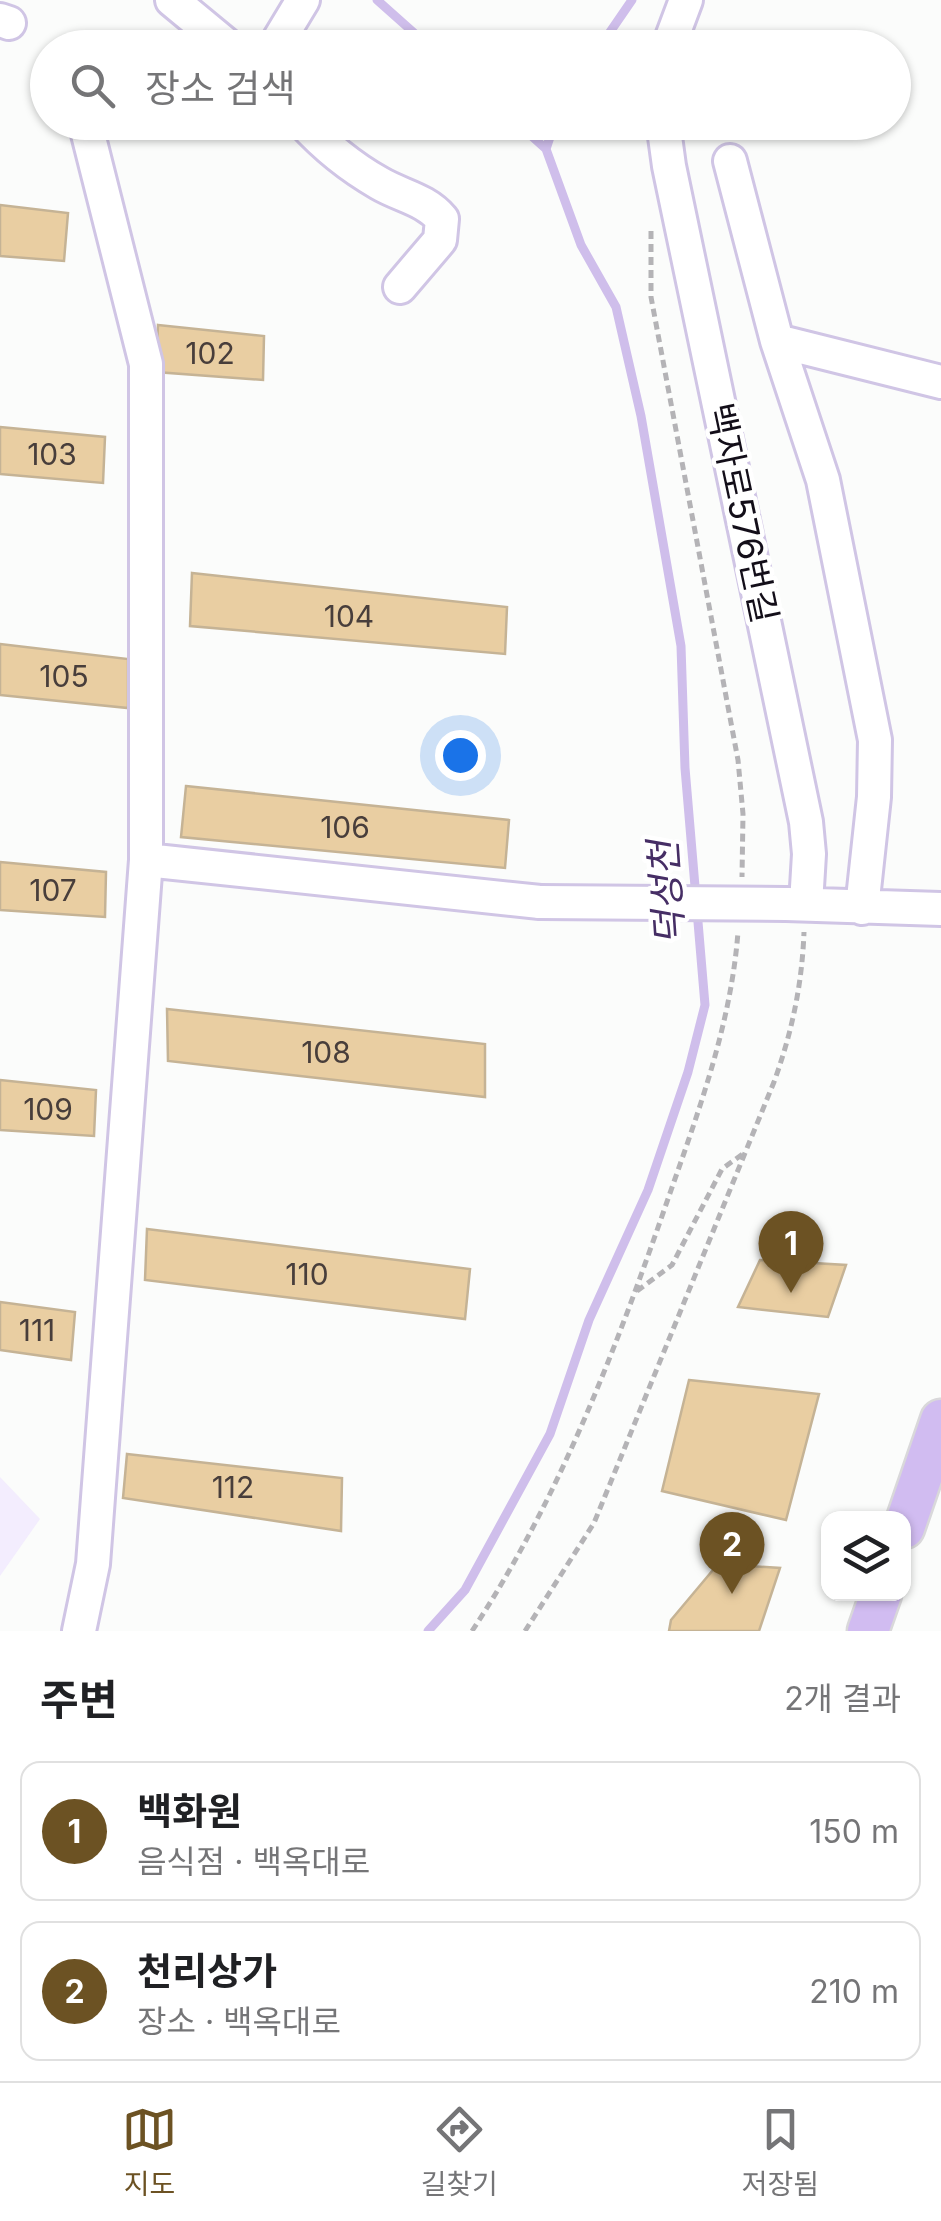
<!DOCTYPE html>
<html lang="ko">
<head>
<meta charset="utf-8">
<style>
	body { margin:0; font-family:Inter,"Noto Sans KR",sans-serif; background:#f2f2f2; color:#202124 }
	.controls { position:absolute; right:30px; bottom:30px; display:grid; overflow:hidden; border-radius:20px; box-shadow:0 2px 8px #0004 }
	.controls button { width:90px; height:90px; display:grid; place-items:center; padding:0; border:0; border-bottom:2px solid #e0e0e0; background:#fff; color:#202124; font:50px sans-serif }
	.you { position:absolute; left:460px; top:755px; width:35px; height:35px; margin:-25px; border:8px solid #fff; border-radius:50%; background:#1a73e8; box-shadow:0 0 0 15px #1a73e833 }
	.badge { display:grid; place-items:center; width:65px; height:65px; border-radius:50%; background:#6c5223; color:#fff; font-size:32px; font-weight:700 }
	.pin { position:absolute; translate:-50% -82px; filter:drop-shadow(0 2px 5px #0008) }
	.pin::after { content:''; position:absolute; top:52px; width:35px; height:30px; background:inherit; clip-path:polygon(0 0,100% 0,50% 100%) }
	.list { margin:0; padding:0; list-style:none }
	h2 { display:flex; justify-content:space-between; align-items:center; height:130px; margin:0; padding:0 40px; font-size:42px }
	h2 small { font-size:32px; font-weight:400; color:#757577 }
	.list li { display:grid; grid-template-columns:65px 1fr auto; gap:30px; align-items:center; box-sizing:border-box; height:140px; margin:0 20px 20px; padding:0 20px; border:2px solid #e0e0e0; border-radius:20px }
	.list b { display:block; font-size:38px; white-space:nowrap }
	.list p { margin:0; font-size:32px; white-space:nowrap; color:#757577 }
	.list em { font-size:32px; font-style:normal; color:#757577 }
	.icon { flex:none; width:55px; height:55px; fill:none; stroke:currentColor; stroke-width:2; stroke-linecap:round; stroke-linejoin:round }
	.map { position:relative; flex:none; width:941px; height:1631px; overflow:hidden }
	.search { position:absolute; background:#fff; box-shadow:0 2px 8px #0004; left:30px; right:30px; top:30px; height:110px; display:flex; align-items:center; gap:25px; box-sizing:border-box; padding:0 35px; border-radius:55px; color:#757577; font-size:38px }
	.sheet { height:450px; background:#fff }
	nav { display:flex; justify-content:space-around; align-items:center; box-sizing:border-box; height:140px; border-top:2px solid #e0e0e0; background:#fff; font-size:28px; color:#757577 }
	nav a { display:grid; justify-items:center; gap:5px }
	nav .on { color:#6c5223 }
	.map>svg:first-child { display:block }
</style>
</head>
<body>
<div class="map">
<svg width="941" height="1631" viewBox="0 0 941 1631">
	<rect width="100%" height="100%" fill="#fbfcfb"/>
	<path fill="#f3edfe" d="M 0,1477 L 40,1519 L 0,1576 Z"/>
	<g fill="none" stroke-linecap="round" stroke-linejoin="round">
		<path stroke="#cfbeeb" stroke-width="9" d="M 377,0 L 431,48
			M 599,48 L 632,0
			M 546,149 L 555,122
			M 428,1631 L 465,1590 L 550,1434 L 589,1320 L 648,1190 L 688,1072 L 705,1005 L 685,768 L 681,646 L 641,416 L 616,307 L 581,245 L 546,149 L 516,122"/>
	</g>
	<path fill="#e9cea2" stroke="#c5b395" stroke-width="2.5" d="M 0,205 L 68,213 L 64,261 L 0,256 Z
		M 158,325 L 264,336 L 263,380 L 156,372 Z
		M 0,427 L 105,437 L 103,483 L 0,474 Z
		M 192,573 L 507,607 L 505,654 L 190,626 Z
		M 0,644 L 128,659 L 128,708 L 0,695 Z
		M 186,786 L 509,820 L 505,868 L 181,837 Z
		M 0,862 L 106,872 L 105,917 L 0,910 Z
		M 167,1009 L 485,1044 L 485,1097 L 168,1061 Z
		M 0,1080 L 96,1090 L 94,1136 L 0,1130 Z
		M 147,1229 L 470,1269 L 465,1319 L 145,1280 Z
		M 760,1260 L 846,1265 L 828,1317 L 738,1307 Z
		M 0,1302 L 75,1312 L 71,1360 L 0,1350 Z
		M 689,1380 L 819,1394 L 786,1520 L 662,1491 Z
		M 127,1454 L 342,1478 L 341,1531 L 123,1498 Z
		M 718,1564 L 780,1568 L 759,1631 L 669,1631 L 671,1620 Z"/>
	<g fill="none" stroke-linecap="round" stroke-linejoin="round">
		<g stroke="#d0c5e5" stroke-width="38">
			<path id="minor" d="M 172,0 L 230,48
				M 0,20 L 9,23
				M 274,48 L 303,0
				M 668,48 L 686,0
				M 303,122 C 325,146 351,167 379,183 C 401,196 425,199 442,219 L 440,240 L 400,287
				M 663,122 L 669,166 L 806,822 L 809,854 L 806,904
				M 730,161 L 777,341 L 823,480 L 875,740 L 874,797 L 862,908
				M 777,341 L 941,382
				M 146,860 L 540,902
				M 786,904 L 941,909
				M 79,1631 L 93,1564 L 146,860 L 146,364 L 85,122"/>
		</g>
		<g stroke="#d9d8da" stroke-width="45">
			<path id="major" d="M 904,1528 L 941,1420
				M 868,1631 L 881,1594"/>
		</g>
		<path stroke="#b4b3b6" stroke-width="5" stroke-dasharray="8 5" stroke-linecap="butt" d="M 651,231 L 651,297 L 738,760 L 743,814 L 742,877
			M 637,1291 L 672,1265 L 722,1169 L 744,1153
			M 472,1631 C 560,1498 617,1346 669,1196 C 699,1110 731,1024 738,932
			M 525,1631 L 594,1523 L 774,1082 C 792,1032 802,985 804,932"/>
		<use href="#minor" stroke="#fff" stroke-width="32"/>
		<use href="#major" stroke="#d1bcf1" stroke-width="40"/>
		<g stroke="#d0c5e5" stroke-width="38" stroke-linecap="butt">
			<path id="minor-bridge" d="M 540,902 L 786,904"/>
		</g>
		<use href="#minor-bridge" stroke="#fff" stroke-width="32"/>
	</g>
	<g text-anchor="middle" stroke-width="9" stroke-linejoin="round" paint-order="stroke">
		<g font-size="30" fill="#483e3b">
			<text x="210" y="364">102</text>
			<text x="52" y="465">103</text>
			<text x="349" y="627">104</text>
			<text x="64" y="687">105</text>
			<text x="345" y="838">106</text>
			<text x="53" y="901">107</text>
			<text x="326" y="1063">108</text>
			<text x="48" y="1120">109</text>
			<text x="307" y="1285">110</text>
			<text x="37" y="1341">111</text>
			<text x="233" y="1498">112</text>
		</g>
		<g font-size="35" fill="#130e19" stroke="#fff">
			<text transform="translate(742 513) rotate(78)" y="12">백자로576번길</text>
		</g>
		<g font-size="38" font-style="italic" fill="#462e65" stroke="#fff">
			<text transform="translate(667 893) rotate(-94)" y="13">덕성천</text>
		</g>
	</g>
</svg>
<div class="controls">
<button><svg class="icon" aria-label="layers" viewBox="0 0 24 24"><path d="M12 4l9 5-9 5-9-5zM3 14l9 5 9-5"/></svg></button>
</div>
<div class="you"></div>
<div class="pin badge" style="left:791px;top:1293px">1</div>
<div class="pin badge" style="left:732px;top:1594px">2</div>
<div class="search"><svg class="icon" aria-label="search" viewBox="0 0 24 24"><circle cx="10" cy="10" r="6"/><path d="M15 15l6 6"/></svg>장소 검색</div>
</div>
<section class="sheet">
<h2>주변<small>2개 결과</small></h2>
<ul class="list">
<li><span class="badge">1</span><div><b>백화원</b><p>음식점 · 백옥대로</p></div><em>150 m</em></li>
<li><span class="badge">2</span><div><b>천리상가</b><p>장소 · 백옥대로</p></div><em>210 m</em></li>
</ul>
</section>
<nav>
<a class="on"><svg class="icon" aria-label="map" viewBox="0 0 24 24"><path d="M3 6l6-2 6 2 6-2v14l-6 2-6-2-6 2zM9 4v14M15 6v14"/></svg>지도</a>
<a><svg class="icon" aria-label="directions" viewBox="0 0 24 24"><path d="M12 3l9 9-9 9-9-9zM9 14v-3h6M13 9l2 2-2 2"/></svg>길찾기</a>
<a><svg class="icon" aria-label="saved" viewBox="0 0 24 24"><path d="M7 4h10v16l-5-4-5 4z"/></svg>저장됨</a>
</nav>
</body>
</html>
